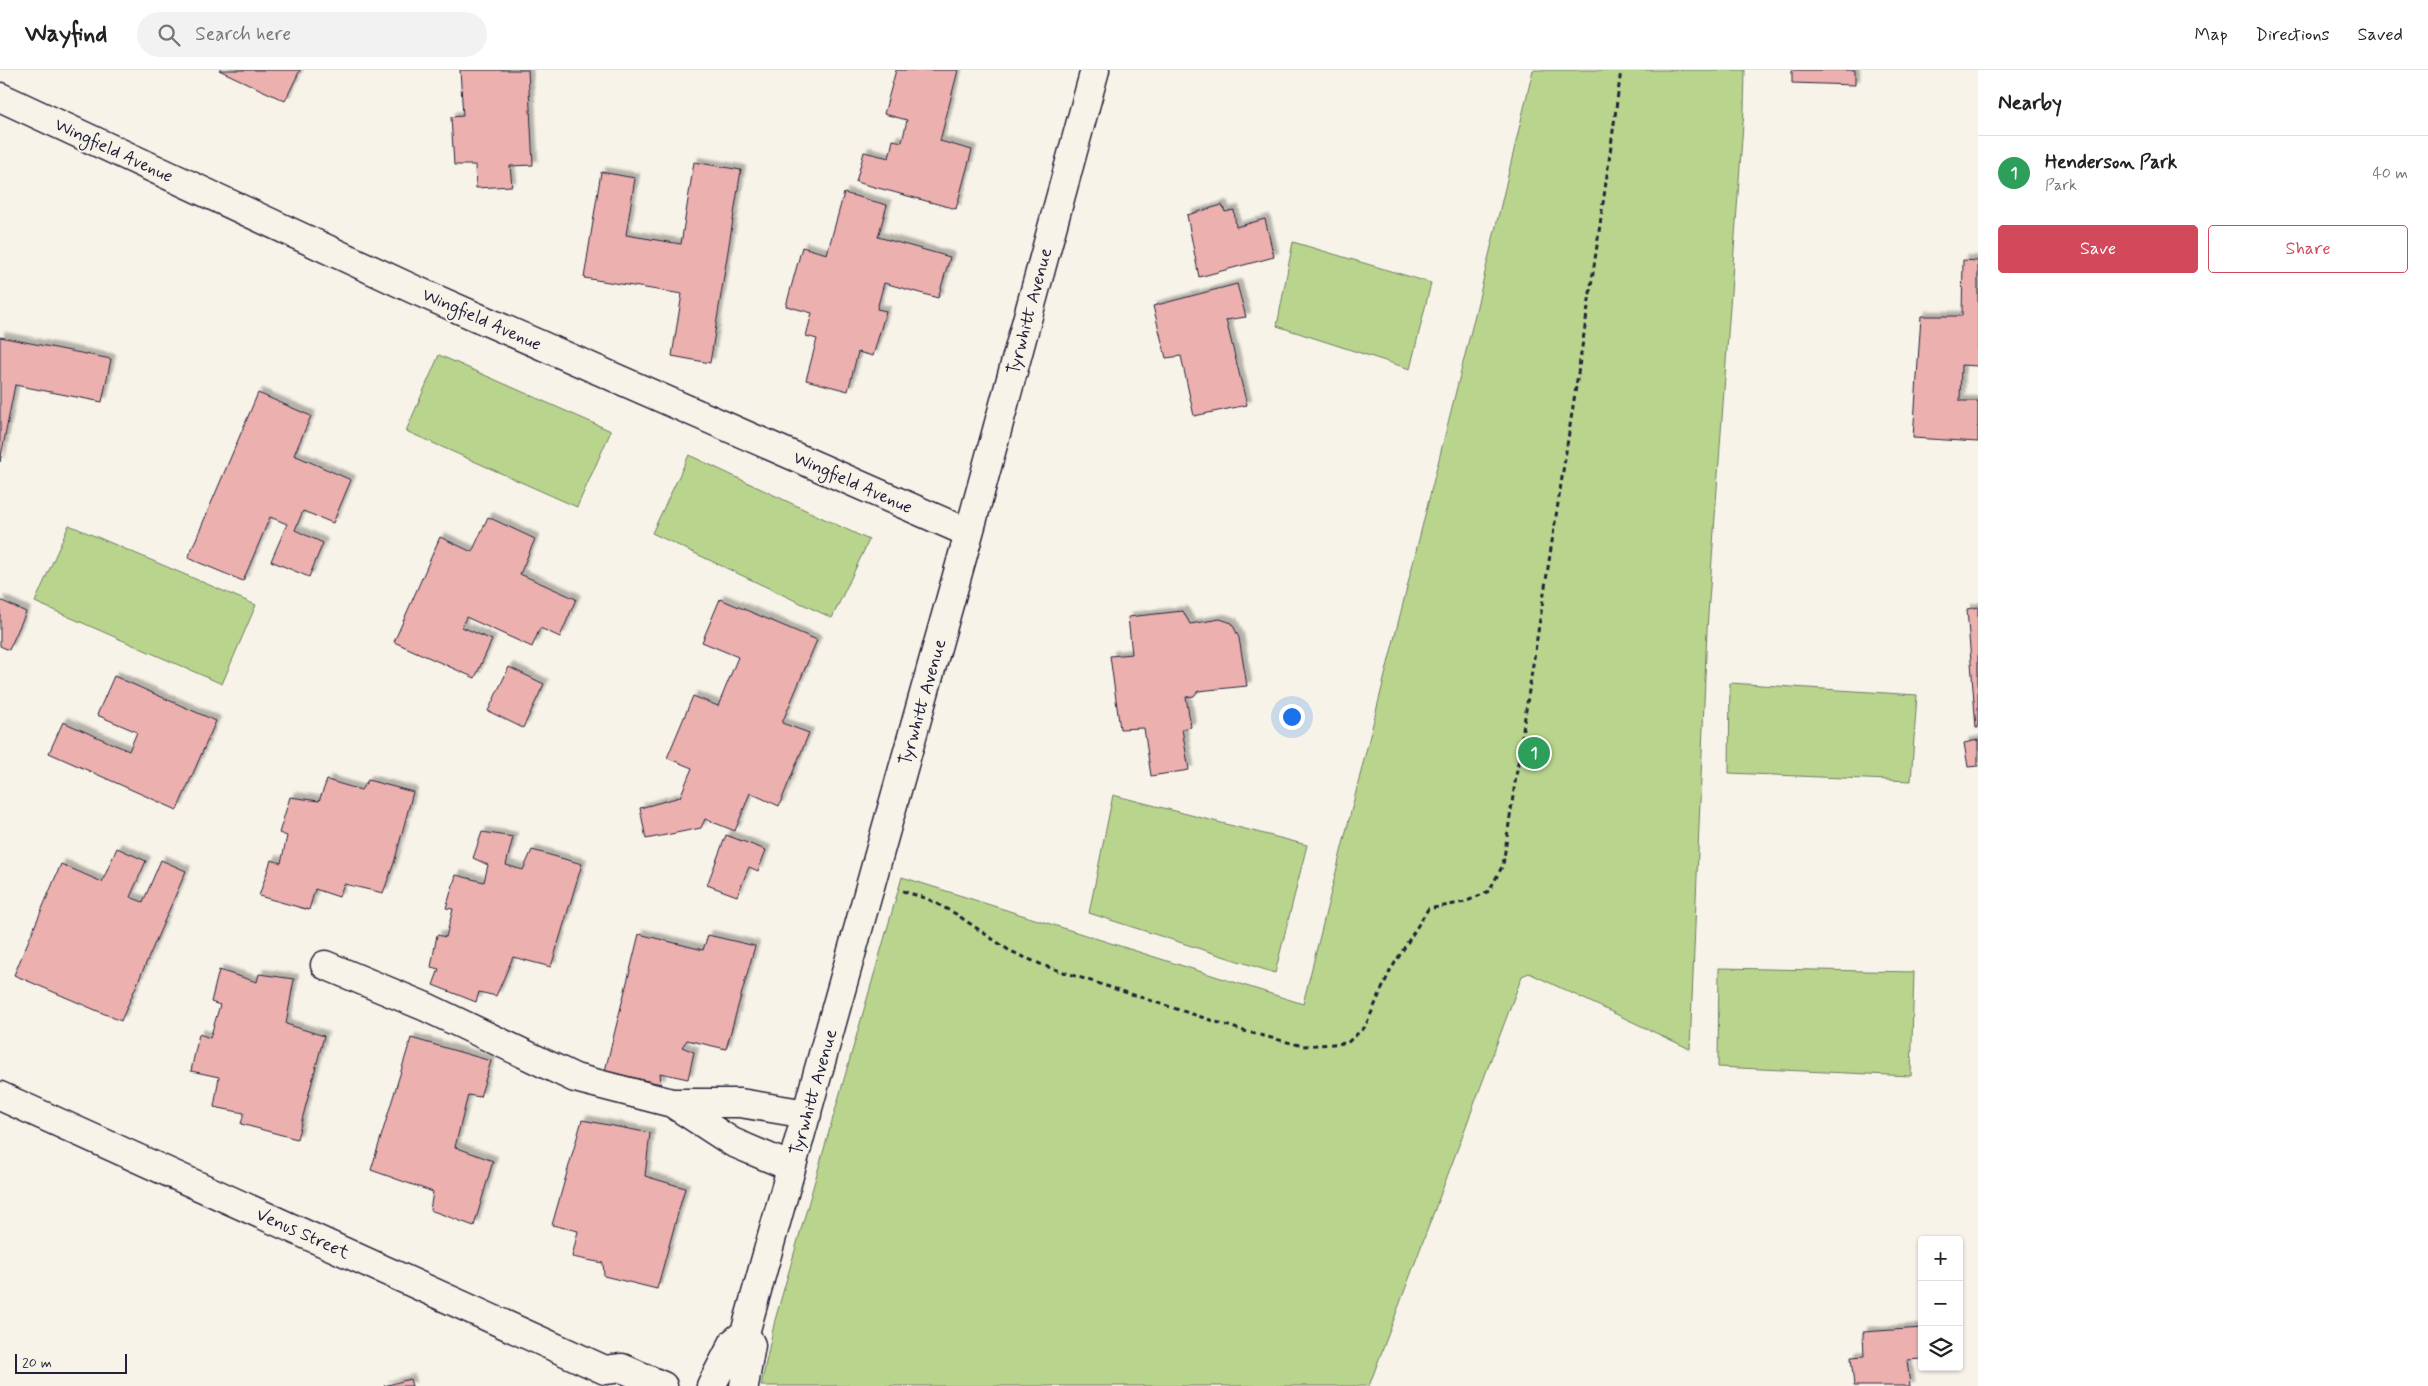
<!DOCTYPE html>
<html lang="en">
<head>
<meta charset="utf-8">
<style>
	body { margin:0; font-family:Mynerve,sans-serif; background:#f2f2f2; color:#222 }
	.controls { position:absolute; right:15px; bottom:15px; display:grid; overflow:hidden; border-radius:5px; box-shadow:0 1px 4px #0004 }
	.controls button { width:45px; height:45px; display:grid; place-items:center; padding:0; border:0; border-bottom:1px solid #e0e0e0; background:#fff; color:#222; font:25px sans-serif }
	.scale { position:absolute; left:15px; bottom:12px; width:112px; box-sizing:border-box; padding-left:5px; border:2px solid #22223b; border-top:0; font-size:14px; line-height:18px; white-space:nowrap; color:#22223b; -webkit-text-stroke:4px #f7f3e8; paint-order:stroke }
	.you { position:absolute; left:1291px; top:646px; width:18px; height:18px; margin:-12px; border:4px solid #fff; border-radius:50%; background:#1a73e8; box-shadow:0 0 0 8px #1a73e833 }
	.badge { display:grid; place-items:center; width:32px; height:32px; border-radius:50%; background:#d1495b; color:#fff; font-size:16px; font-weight:700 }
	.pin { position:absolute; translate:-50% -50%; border:2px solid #fff; box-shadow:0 1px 5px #0006 }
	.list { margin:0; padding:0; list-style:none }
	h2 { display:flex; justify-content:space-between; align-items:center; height:65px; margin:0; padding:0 20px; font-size:21px }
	h2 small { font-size:16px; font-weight:400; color:#767676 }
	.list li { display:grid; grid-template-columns:32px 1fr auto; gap:15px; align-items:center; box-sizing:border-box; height:75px; padding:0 20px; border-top:1px solid #e0e0e0 }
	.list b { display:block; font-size:19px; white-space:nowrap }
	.list p { margin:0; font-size:16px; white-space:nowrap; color:#767676 }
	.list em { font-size:16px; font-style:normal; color:#767676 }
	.actions { display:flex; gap:10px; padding:15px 20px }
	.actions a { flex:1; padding:11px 0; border:1px solid #d1495b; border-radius:5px; text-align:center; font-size:18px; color:#d1495b }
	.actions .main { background:#d1495b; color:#fff }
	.icon { flex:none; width:28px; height:28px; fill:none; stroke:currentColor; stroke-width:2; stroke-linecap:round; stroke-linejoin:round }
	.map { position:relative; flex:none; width:1978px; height:1316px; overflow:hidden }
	header { display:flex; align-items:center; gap:30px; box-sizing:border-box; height:70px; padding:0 25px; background:#fff; border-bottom:1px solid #e0e0e0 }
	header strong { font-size:24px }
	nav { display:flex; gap:28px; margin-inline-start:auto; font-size:18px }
	.search { width:350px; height:45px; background:#f2f2f2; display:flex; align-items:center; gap:12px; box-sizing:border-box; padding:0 18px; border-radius:28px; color:#767676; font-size:19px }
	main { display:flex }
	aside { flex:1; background:#fff }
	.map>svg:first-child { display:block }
</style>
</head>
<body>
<header>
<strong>Wayfind</strong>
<div class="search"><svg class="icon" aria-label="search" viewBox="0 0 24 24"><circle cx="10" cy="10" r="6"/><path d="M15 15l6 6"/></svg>Search here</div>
<nav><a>Map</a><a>Directions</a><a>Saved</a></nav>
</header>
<main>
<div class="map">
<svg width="1978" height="1316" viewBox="0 0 1978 1316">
	<defs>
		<filter id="shadow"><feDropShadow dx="4.5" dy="-4.5" stdDeviation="1" flood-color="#0004"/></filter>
	</defs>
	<rect width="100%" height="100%" fill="#f7f3e8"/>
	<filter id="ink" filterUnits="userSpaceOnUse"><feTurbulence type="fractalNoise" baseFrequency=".02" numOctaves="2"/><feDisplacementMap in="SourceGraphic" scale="10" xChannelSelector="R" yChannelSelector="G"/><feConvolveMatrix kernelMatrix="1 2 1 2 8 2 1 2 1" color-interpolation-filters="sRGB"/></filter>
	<g filter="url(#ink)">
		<path fill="#b9d58d" stroke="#6e7c64" d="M 1533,0 L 1745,0 L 1744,40 L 1707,559 L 1690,979 L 1529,903 L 1522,906 L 1369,1316 L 761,1316 L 775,1250 L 902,807 L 1303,934 L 1473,253 Z
			M 1293,172 L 1431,213 L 1410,299 L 1277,256 Z
			M 439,285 L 611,361 L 577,437 L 406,361 Z
			M 689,385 L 869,470 L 832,548 L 652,463 Z
			M 69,455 L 256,535 L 222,614 L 35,532 Z
			M 1730,613 L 1917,625 L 1911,711 L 1729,703 Z
			M 1113,725 L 1307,775 L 1275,903 L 1089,843 Z
			M 1719,898 L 1914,902 L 1911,1006 L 1718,997 Z"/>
		<path fill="#ecb0ae" stroke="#22223b" filter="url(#shadow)" d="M 219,0 L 300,0 L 285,31 Z
			M 460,0 L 528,0 L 533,95 L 510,96 L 512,116 L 476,118 L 475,95 L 454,95 L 451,47 L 463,46 Z
			M 896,0 L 958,0 L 940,71 L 972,80 L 956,139 L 856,112 L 864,82 L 889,88 L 893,70 L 902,72 L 907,50 L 884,44 Z
			M 1792,0 L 1855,0 L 1855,15 L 1792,13 Z
			M 694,92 L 741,100 L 710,293 L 672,286 L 682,224 L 584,208 L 601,102 L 635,108 L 626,165 L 681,174 Z
			M 844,123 L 887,135 L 878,167 L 950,187 L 938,228 L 884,213 L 877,239 L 886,241 L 873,286 L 858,282 L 848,321 L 806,310 L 817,269 L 806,266 L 812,243 L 786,236 L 802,177 L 827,184 Z
			M 1222,135 L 1225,142 L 1234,140 L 1236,157 L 1265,149 L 1274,187 L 1199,207 L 1187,145 Z
			M 1963,190 L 1978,191 L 1978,296 L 1961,295 L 1960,331 L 1978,331 L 1978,372 L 1913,368 L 1921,246 L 1962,246 Z
			M 1237,214 L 1246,247 L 1226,250 L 1247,335 L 1194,346 L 1181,286 L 1166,288 L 1153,236 Z
			M 0,267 L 111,289 L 102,332 L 15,315 L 0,392 Z
			M 258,323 L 311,346 L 294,385 L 351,410 L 333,453 L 303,441 L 295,460 L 323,473 L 309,507 L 271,491 L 287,454 L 270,447 L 243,511 L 188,488 Z
			M 488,447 L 535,469 L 520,504 L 576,529 L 560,567 L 540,558 L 532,577 L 466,547 L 462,557 L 492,570 L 475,608 L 394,572 L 440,467 L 472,482 Z
			M 720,529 L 817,570 L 782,653 L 809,663 L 779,736 L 750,723 L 735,761 L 705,749 L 701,758 L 646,769 L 640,738 L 680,727 L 692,698 L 667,688 L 693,626 L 718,636 L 738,587 L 702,572 Z
			M 0,530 L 26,542 L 9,580 L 0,576 Z
			M 1978,537 L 1978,658 L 1976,658 L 1967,539 Z
			M 1183,541 L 1190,554 L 1220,549 L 1232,553 L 1239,568 L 1247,616 L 1198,621 L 1194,626 L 1186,627 L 1191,657 L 1182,659 L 1189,700 L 1151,706 L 1144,658 L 1120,659 L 1110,586 L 1132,584 L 1128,547 Z
			M 509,597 L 544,614 L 523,658 L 488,641 Z
			M 114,606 L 216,651 L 177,740 L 49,683 L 63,652 L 129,681 L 137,662 L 97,645 Z
			M 1978,670 L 1978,696 L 1968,697 L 1964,673 Z
			M 327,710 L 361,720 L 368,710 L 413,722 L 394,793 L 383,823 L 344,814 L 339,827 L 315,819 L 309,840 L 259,826 L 271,790 L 281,793 L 287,766 L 279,763 L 290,727 L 319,731 Z
			M 482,762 L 513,767 L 506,795 L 523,800 L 532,780 L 582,794 L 551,897 L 513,887 L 496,926 L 479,922 L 476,932 L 433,915 L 439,899 L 431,897 L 437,865 L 446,867 L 453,839 L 446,838 L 456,805 L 484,812 L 488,795 L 473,788 Z
			M 726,765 L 766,780 L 758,801 L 749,797 L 737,826 L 707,815 Z
			M 117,778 L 146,791 L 130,827 L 143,832 L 161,790 L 186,801 L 121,951 L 14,905 L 61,794 L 102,812 Z
			M 639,864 L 703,880 L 708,865 L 755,876 L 726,979 L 687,970 L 682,977 L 694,982 L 688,1009 L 660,1003 L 661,1014 L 605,1001 Z
			M 219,900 L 257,912 L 259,904 L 294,909 L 286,954 L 324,966 L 297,1069 L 241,1054 L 244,1043 L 214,1037 L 219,1007 L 191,1001 L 199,964 L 210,968 L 220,935 L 211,932 Z
			M 411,968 L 491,991 L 480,1027 L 468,1025 L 455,1077 L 493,1091 L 474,1156 L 430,1140 L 433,1122 L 371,1100 Z
			M 582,1050 L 650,1063 L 645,1106 L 685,1118 L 657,1219 L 604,1206 L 603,1193 L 572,1187 L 578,1161 L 552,1155 Z
			M 1922,1258 L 1922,1289 L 1907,1290 L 1910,1316 L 1854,1316 L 1851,1287 L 1864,1286 L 1863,1262 Z
			M 410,1309 L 412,1316 L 384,1316 Z"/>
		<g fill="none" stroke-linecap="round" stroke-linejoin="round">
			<g stroke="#22223b" stroke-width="31">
				<path id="minor" d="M 0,27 L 413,219 L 969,463
					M 325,895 L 426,937 L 575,1008 L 672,1033
					M 0,1026 L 605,1300 L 622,1298 L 663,1316
					M 791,1097 L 732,1072 L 672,1033 L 740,1033 L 807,1044
					M 711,1316 L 734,1272 L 745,1263 L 969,463 L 1095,0
					M 744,1316 L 751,1275 L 745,1263"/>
			</g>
			<path stroke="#22223b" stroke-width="3" stroke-dasharray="5 4" stroke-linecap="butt" d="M 903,821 L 928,829 L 956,844 L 1010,881 L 1045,896 L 1244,961 L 1303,976 L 1347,973 L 1365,957 L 1390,901 L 1428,839 L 1465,832 L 1489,821 L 1503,795 C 1541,530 1587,266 1621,0"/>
			<use href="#minor" stroke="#f7f3e8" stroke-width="28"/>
		</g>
	</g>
	<g text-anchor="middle" stroke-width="4" stroke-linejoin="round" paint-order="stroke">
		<g font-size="18" fill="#22223b" stroke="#f7f3e8">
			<text transform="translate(114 80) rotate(25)" y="6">Wingfield Avenue</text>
			<text transform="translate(1029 241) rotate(-75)" y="6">Tyrwhitt Avenue</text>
			<text transform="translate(482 249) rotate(24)" y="6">Wingfield Avenue</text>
			<text transform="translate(853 412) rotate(24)" y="6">Wingfield Avenue</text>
			<text transform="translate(922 632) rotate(-74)" y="6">Tyrwhitt Avenue</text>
			<text transform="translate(813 1022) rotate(-74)" y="6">Tyrwhitt Avenue</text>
			<text transform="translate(303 1163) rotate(24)" y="6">Venus Street</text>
		</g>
	</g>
</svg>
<div class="controls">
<button>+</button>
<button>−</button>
<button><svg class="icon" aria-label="layers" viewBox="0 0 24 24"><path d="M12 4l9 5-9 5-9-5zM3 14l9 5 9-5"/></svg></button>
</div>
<div class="scale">20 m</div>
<div class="you"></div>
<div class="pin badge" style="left:1534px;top:683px;background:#2e9e5b">1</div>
</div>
<aside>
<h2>Nearby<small></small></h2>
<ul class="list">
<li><span class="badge" style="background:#2e9e5b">1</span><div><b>Henderson Park</b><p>Park</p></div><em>40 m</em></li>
</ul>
<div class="actions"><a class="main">Save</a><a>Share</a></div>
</aside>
</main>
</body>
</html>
